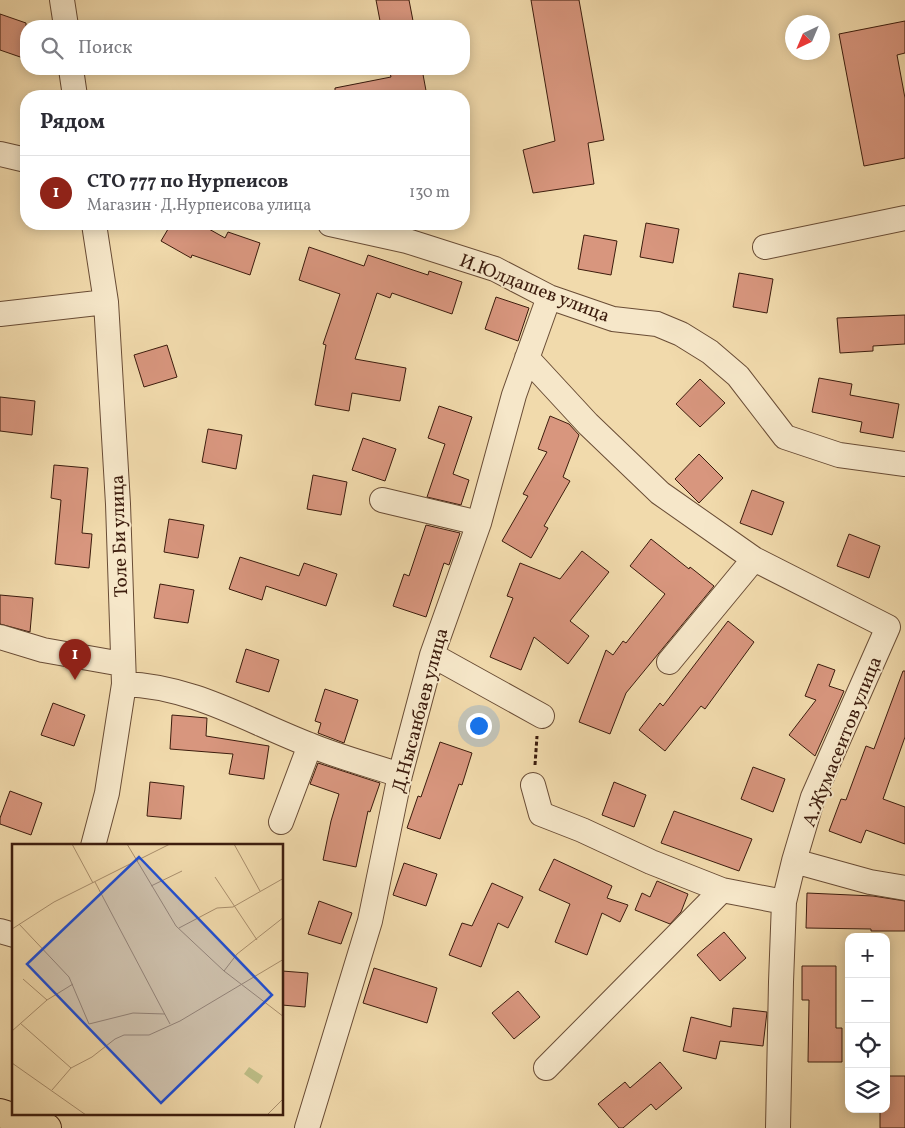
<!DOCTYPE html>
<html lang="ru">
<head>
<meta charset="utf-8">
<style>
	body { margin:0; font-family:Vollkorn,serif; background:#f2f2f3; color:#2b2b33 }
	.controls { position:absolute; right:15px; bottom:15px; display:grid; overflow:hidden; border-radius:10px; box-shadow:0 2px 12px #0003 }
	.controls button { width:45px; height:45px; display:grid; place-items:center; padding:0; border:0; border-bottom:1px solid #e1e1e2; background:#fff; color:#2b2b33; font:25px sans-serif }
	.compass { position:absolute; left:785px; top:15px; width:45px; height:45px; border-radius:50%; background:#fff; box-shadow:0 2px 12px #0003; rotate:224deg }
	.you { position:absolute; left:478px; top:725px; width:18px; height:18px; margin:-12px; border:4px solid #fff; border-radius:50%; background:#1a73e8; box-shadow:0 0 0 8px #1a73e833 }
	.badge { display:grid; place-items:center; width:32px; height:32px; border-radius:50%; background:#8f2418; color:#fff; font-size:16px; font-weight:700 }
	.pin { position:absolute; translate:-50% -41px; filter:drop-shadow(0 1px 2px #0008) }
	.pin::after { content:''; position:absolute; top:26px; width:18px; height:15px; background:inherit; clip-path:polygon(0 0,100% 0,50% 100%) }
	.list { margin:0; padding:0; list-style:none }
	h2 { display:flex; justify-content:space-between; align-items:center; height:65px; margin:0; padding:0 20px; font-size:21px }
	h2 small { font-size:16px; font-weight:400; color:#7c7c81 }
	.list li { display:grid; grid-template-columns:32px 1fr auto; gap:15px; align-items:center; box-sizing:border-box; height:75px; padding:0 20px; border-top:1px solid #e1e1e2 }
	.list b { display:block; font-size:19px; white-space:nowrap }
	.list p { margin:0; font-size:16px; white-space:nowrap; color:#7c7c81 }
	.list em { font-size:16px; font-style:normal; color:#7c7c81 }
	.icon { flex:none; width:28px; height:28px; fill:none; stroke:currentColor; stroke-width:2; stroke-linecap:round; stroke-linejoin:round }
	.map { position:relative; flex:none; width:905px; height:1128px; overflow:hidden }
	.search { position:absolute; background:#fff; box-shadow:0 2px 12px #0003; left:20px; top:20px; width:450px; height:55px; display:flex; align-items:center; gap:12px; box-sizing:border-box; padding:0 18px; border-radius:20px; color:#7c7c81; font-size:19px }
	.panel { position:absolute; background:#fff; box-shadow:0 2px 12px #0003; left:20px; top:90px; width:450px; height:140px; border-radius:20px }
	.map>svg:first-child { display:block }
</style>
</head>
<body>
<div class="map">
<svg width="905" height="1128" viewBox="0 0 905 1128">
	<rect width="100%" height="100%" fill="#f1daac"/>
	<filter id="stains"><feTurbulence type="fractalNoise" baseFrequency=".004" numOctaves="4"/><feColorMatrix values="0 0 0 0 .2 0 0 0 0 .09 0 0 0 0 .02 0 0 0 .5 -.17"/></filter>
	<radialGradient id="worn" r=".72"><stop offset=".6" stop-color="#630" stop-opacity="0"/><stop offset="1" stop-color="#630" stop-opacity=".3"/></radialGradient>
	<path fill="#d8967e" stroke="#3c1c0d" d="M 376,0 L 409,0 L 414,26 L 381,26 Z
		M 531,0 L 579,0 L 604,140 L 588,143 L 594,184 L 533,193 L 523,150 L 555,141 Z
		M 0,14 L 26,23 L 26,59 L 0,50 Z
		M 905,21 L 905,53 L 897,55 L 905,98 L 905,158 L 864,166 L 839,34 Z
		M 389,69 L 422,69 L 427,96 L 335,96 L 335,88 L 391,77 Z
		M 646,223 L 679,229 L 673,263 L 640,257 Z
		M 171,224 L 200,224 L 225,238 L 228,232 L 260,243 L 250,275 L 192,255 L 191,258 L 161,241 Z
		M 584,235 L 617,241 L 611,275 L 578,269 Z
		M 309,247 L 364,266 L 368,255 L 428,275 L 429,271 L 462,282 L 452,314 L 392,293 L 390,298 L 377,293 L 355,359 L 406,368 L 400,401 L 352,393 L 349,411 L 315,405 L 326,345 L 323,344 L 340,294 L 299,280 Z
		M 739,273 L 773,279 L 767,313 L 733,307 Z
		M 496,297 L 529,308 L 518,341 L 485,329 Z
		M 905,315 L 905,344 L 873,346 L 873,351 L 840,353 L 837,318 Z
		M 167,345 L 177,377 L 144,387 L 134,355 Z
		M 819,378 L 852,384 L 850,395 L 899,404 L 893,438 L 860,432 L 862,422 L 812,412 Z
		M 700,379 L 725,403 L 700,427 L 676,404 Z
		M 0,397 L 35,401 L 32,435 L 0,431 Z
		M 439,406 L 472,417 L 453,474 L 469,480 L 461,505 L 427,497 L 445,444 L 428,438 Z
		M 550,416 L 569,424 L 579,435 L 563,477 L 570,481 L 544,526 L 548,528 L 531,558 L 502,541 L 528,496 L 523,494 L 547,452 L 538,449 Z
		M 208,429 L 242,435 L 236,469 L 202,462 Z
		M 363,438 L 396,449 L 385,481 L 352,470 Z
		M 699,454 L 723,478 L 699,503 L 675,479 Z
		M 54,465 L 88,468 L 82,533 L 92,534 L 89,568 L 55,564 L 61,500 L 51,498 Z
		M 313,475 L 347,482 L 341,515 L 307,509 Z
		M 752,490 L 784,502 L 772,535 L 740,523 Z
		M 169,519 L 204,525 L 198,558 L 164,552 Z
		M 426,525 L 460,533 L 449,565 L 444,563 L 426,617 L 393,606 L 404,574 L 409,576 Z
		M 849,534 L 880,546 L 869,578 L 837,566 Z
		M 651,539 L 689,569 L 690,567 L 714,586 L 626,693 L 610,734 L 579,722 L 606,650 L 613,655 L 623,641 L 626,643 L 665,594 L 630,566 Z
		M 582,551 L 609,572 L 570,621 L 589,636 L 568,664 L 534,637 L 521,670 L 490,657 L 513,598 L 507,596 L 520,563 L 560,579 Z
		M 240,557 L 299,576 L 304,563 L 337,574 L 326,606 L 266,586 L 262,600 L 229,589 Z
		M 160,584 L 194,590 L 188,623 L 154,618 Z
		M 0,595 L 33,598 L 30,632 L 0,624 Z
		M 728,621 L 754,642 L 705,709 L 701,706 L 665,751 L 639,730 L 660,703 L 663,706 Z
		M 246,649 L 279,660 L 269,692 L 236,682 Z
		M 818,664 L 835,670 L 829,686 L 844,691 L 815,756 L 789,735 L 816,700 L 805,696 Z
		M 903,671 L 905,671 L 905,737 L 883,799 L 905,807 L 905,844 L 866,830 L 861,843 L 829,831 L 841,799 L 846,800 L 866,746 L 874,749 Z
		M 325,689 L 358,700 L 344,743 L 318,733 L 321,723 L 315,721 Z
		M 53,703 L 85,715 L 74,746 L 41,735 Z
		M 172,715 L 207,718 L 206,736 L 269,746 L 264,779 L 229,774 L 233,754 L 170,749 Z
		M 440,742 L 472,753 L 462,785 L 459,784 L 440,839 L 407,828 L 418,796 L 421,797 Z
		M 318,763 L 380,783 L 370,812 L 368,811 L 356,867 L 323,860 L 331,821 L 339,794 L 310,784 Z
		M 753,767 L 785,779 L 773,812 L 741,799 Z
		M 150,782 L 184,786 L 181,819 L 147,816 Z
		M 614,782 L 646,795 L 634,827 L 602,815 Z
		M 10,791 L 42,803 L 31,835 L 0,824 L 0,818 Z
		M 674,811 L 752,839 L 739,871 L 661,843 Z
		M 554,859 L 612,886 L 607,898 L 628,905 L 620,922 L 602,913 L 587,955 L 555,942 L 570,904 L 539,890 Z
		M 404,863 L 437,874 L 426,906 L 393,895 Z
		M 657,881 L 688,894 L 681,912 L 670,924 L 635,910 L 642,893 L 650,897 Z
		M 492,883 L 523,897 L 508,928 L 498,923 L 481,967 L 449,955 L 462,923 L 472,926 Z
		M 807,893 L 873,896 L 905,901 L 905,931 L 871,931 L 871,929 L 806,928 Z
		M 319,901 L 352,913 L 341,944 L 308,934 Z
		M 724,932 L 746,958 L 720,981 L 697,955 Z
		M 802,966 L 836,966 L 836,1028 L 842,1028 L 842,1062 L 808,1062 L 809,1000 L 802,1000 Z
		M 374,968 L 437,988 L 427,1023 L 363,1003 Z
		M 282,971 L 308,973 L 305,1007 L 282,1005 Z
		M 518,991 L 540,1017 L 514,1039 L 492,1013 Z
		M 733,1008 L 767,1012 L 763,1046 L 720,1041 L 716,1059 L 683,1051 L 691,1017 L 731,1027 Z
		M 660,1062 L 682,1088 L 656,1110 L 651,1104 L 623,1128 L 619,1128 L 598,1104 L 625,1082 L 630,1088 Z
		M 886,1076 L 905,1076 L 905,1128 L 880,1128 L 880,1109 L 886,1109 Z"/>
	<g fill="none" stroke-linecap="round" stroke-linejoin="round">
		<g stroke="#694c35" stroke-width="26">
			<path id="minor" d="M 62,0 L 66,26
				M 71,69 L 75,96
				M 0,154 L 26,160
				M 330,224 L 407,241 L 495,269 L 549,297 L 613,319 L 657,324 L 681,334 L 710,352 L 738,376 L 785,437 L 839,455 L 905,464
				M 765,247 L 905,218
				M 0,314 L 106,302
				M 527,358 L 588,424 L 660,493 L 754,559 L 888,627 L 813,797 L 794,861 L 784,902 L 781,982 L 778,1128
				M 382,500 L 479,523
				M 0,637 L 43,650 L 122,664
				M 432,655 L 542,716
				M 669,662 L 754,559
				M 124,684 C 192,686 248,721 310,745 C 339,757 370,765 400,775
				M 533,785 L 541,814 L 582,830 L 651,862 L 722,890
				M 281,822 L 310,745
				M 93,846 L 107,793 L 124,684 L 118,504 L 106,302 L 94,224
				M 794,861 L 870,882 L 905,888
				M 0,931 L 14,935
				M 546,1068 L 722,890 L 784,902
				M 307,1128 L 370,921 L 400,775 L 432,655 L 479,523 L 514,395 L 549,297"/>
		</g>
		<g stroke="#3c1c0d" stroke-width="30">
			<path id="major" d="M 0,1113 L 47,1128"/>
		</g>
		<path stroke="#3c1c0d" stroke-width="3" stroke-dasharray="4 2.5" stroke-linecap="butt" d="M 535,765 L 537,736"/>
		<use href="#minor" stroke="#f6e7c9" stroke-width="24"/>
		<use href="#major" stroke="#f1daac" stroke-width="28"/>
	</g>
	<g text-anchor="middle" stroke-width="4" stroke-linejoin="round" paint-order="stroke">
		<g font-size="19" fill="#3c1c0d" stroke="#f6e7c9">
			<text transform="translate(535 287) rotate(21)" y="7">И.Юлдашев улица</text>
			<text transform="translate(118 536) rotate(-92)" y="7">Толе Би улица</text>
			<text transform="translate(419 710) rotate(-75)" y="7">Д.Нысанбаев улица</text>
			<text transform="translate(841 741) rotate(-68)" y="7">А.Жумасеитов улица</text>
		</g>
	</g>
	<g transform="translate(12 844)">
		<rect width="271" height="271" fill="#f1daac"/>
		<path d="M 237,223 L 251,232 L 246,240 L 232,230 Z" fill="#bdbe87"/>
		<path fill="none" stroke="#a98e6c" stroke-width="1" d="M 60,0 L 81,39M 115,0 L 164,82 L 212,127 L 272,173M 222,0 L 248,47M 203,33 L 245,96M 83,38 L 158,180M 139,42 L 170,27M 7,80 L 57,133 L 77,180 L 121,169 L 153,170M 167,84 L 205,64 L 221,63 L 272,34M 0,85 L 42,58 L 158,0M 212,127 L 225,110 L 272,73M 11,135 L 35,156M 8,179 L 59,224M 0,187 L 35,156 L 61,140M 0,219 L 74,271M 40,246 L 59,224 L 80,213 L 103,195 L 112,191 L 137,191 L 168,177 L 272,115M 255,271 L 272,254"/>
		<path fill="#1d4ed8" fill-opacity="0.15" stroke="#1d4ed8" stroke-width="2.5" d="M 127,13 L 260,151 L 149,259 L 15,120 Z"/>
		<rect width="271" height="271" fill="none" stroke="#3c1c0d" stroke-width="2.5"/>
	</g>
	<rect width="100%" height="100%" filter="url(#stains)"/>
	<rect width="100%" height="100%" fill="url(#worn)"/>
</svg>
<div class="controls">
<button>+</button>
<button>−</button>
<button><svg class="icon" aria-label="locate" viewBox="0 0 24 24"><circle cx="12" cy="12" r="6"/><path d="M12 2v4M12 18v4M2 12h4M18 12h4"/></svg></button>
<button><svg class="icon" aria-label="layers" viewBox="0 0 24 24"><path d="M12 4l9 5-9 5-9-5zM3 14l9 5 9-5"/></svg></button>
</div>
<svg class="compass" viewBox="-18 -18 36 36"><path d="M0-13l5 13h-10z" fill="#e53935"/><path d="M0 13l5-13h-10z" fill="#7c7c81"/></svg>
<div class="you"></div>
<div class="pin badge" style="left:75px;top:680px">1</div>
<div class="search"><svg class="icon" aria-label="search" viewBox="0 0 24 24"><circle cx="10" cy="10" r="6"/><path d="M15 15l6 6"/></svg>Поиск</div>
<section class="panel">
<h2>Рядом<small></small></h2>
<ul class="list">
<li><span class="badge">1</span><div><b>СТО 777 по Нурпеисов</b><p>Магазин · Д.Нурпеисова улица</p></div><em>130 m</em></li>
</ul>
</section>
</div>
</body>
</html>
